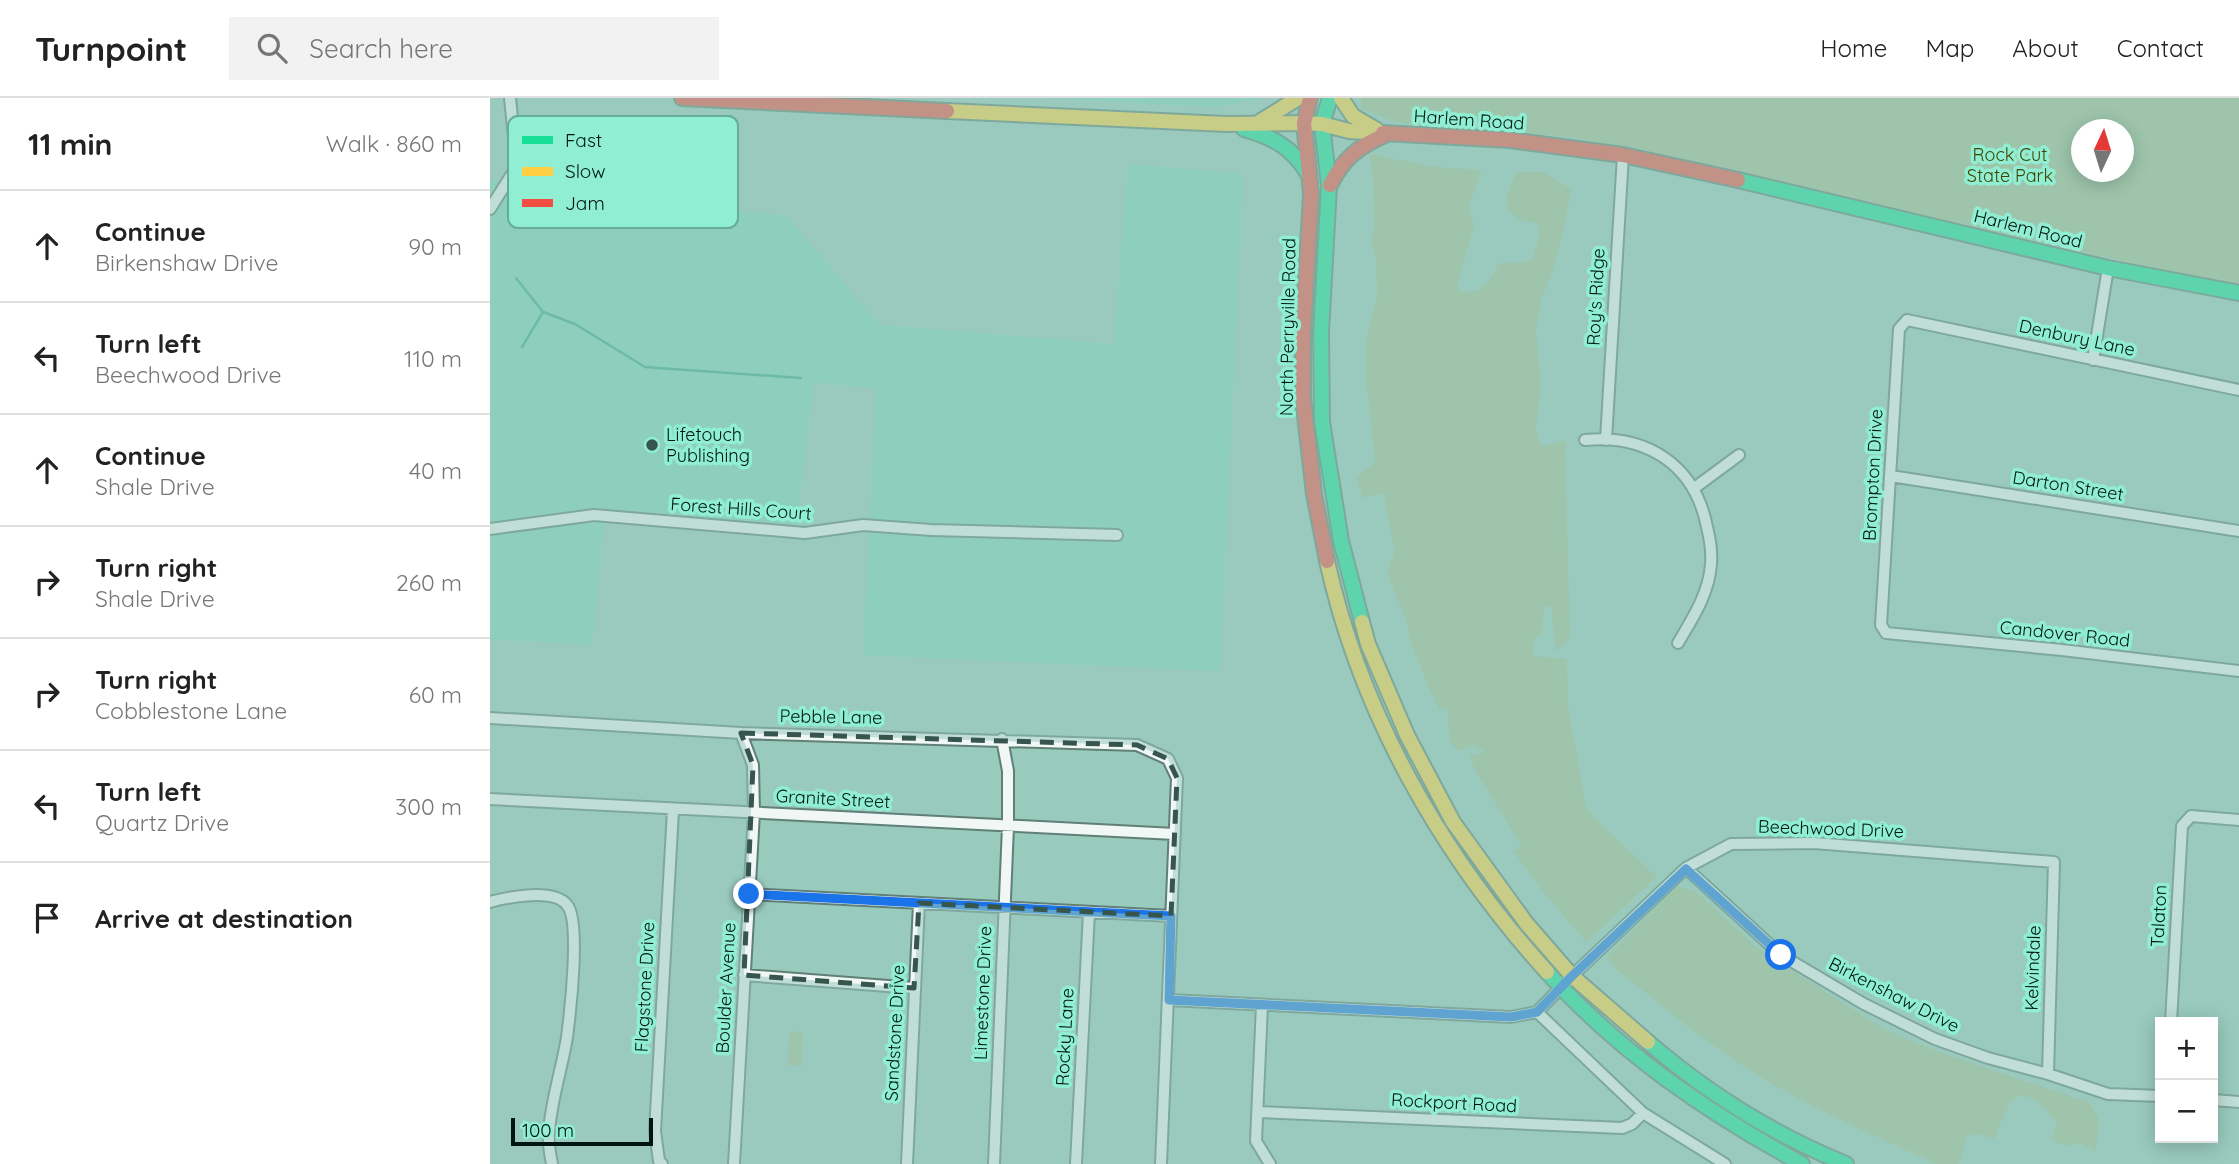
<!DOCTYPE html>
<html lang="en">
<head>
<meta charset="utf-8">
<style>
	body { margin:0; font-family:Quicksand,sans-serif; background:#f2f2f2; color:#222 }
	.controls { position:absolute; right:21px; bottom:21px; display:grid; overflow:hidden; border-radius:0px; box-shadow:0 4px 18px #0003 }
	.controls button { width:63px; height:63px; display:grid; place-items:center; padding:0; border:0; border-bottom:2px solid #e0e0e0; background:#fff; color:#222; font:35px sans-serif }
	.compass { position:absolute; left:1581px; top:21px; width:63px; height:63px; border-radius:50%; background:#fff; box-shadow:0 4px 18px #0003; rotate:4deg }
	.scale { position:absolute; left:21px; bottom:18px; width:142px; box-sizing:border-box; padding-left:7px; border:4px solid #001610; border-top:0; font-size:19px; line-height:24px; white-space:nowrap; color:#001610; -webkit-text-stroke:5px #90eed3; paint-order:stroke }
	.stop { position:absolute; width:21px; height:21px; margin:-16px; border:5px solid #1a73e8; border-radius:50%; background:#fff }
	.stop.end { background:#1a73e8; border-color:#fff; box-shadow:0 2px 7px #0008 }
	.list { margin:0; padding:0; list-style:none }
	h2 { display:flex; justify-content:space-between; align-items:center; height:91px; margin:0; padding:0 28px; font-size:30px }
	h2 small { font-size:23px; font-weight:400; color:#767676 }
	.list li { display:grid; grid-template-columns:46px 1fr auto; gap:21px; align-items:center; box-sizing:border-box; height:112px; padding:0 28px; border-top:2px solid #e0e0e0 }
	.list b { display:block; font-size:26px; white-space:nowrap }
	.list p { margin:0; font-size:23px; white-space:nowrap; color:#767676 }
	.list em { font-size:23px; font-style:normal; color:#767676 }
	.icon { flex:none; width:38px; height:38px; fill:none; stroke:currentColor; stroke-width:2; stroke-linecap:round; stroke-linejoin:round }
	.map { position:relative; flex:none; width:1749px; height:1066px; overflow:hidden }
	header { display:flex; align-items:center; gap:42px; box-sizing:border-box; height:98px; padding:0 35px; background:#fff; border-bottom:2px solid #e0e0e0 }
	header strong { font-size:33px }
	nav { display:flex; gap:38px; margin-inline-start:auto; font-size:24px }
	.search { width:490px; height:63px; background:#f2f2f2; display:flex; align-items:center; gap:18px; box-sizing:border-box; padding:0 24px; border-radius:0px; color:#767676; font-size:26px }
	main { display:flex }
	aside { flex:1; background:#fff }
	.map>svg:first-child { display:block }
</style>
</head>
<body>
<header>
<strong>Turnpoint</strong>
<div class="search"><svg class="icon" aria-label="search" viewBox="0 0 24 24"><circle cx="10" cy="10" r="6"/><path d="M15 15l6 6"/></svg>Search here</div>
<nav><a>Home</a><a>Map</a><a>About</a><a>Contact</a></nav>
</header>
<main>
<aside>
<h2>11 min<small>Walk · 860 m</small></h2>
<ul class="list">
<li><svg class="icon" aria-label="ahead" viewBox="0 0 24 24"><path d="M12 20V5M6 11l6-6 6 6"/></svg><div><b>Continue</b><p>Birkenshaw Drive</p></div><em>90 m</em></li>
<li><svg class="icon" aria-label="left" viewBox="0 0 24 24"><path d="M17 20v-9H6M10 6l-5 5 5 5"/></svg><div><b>Turn left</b><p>Beechwood Drive</p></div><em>110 m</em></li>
<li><svg class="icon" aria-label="ahead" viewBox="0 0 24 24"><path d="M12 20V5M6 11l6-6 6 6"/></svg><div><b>Continue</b><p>Shale Drive</p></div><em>40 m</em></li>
<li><svg class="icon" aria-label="right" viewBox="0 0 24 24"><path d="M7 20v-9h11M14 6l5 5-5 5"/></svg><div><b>Turn right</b><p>Shale Drive</p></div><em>260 m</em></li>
<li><svg class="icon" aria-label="right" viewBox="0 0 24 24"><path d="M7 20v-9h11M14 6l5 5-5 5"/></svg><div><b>Turn right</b><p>Cobblestone Lane</p></div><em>60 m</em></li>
<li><svg class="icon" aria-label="left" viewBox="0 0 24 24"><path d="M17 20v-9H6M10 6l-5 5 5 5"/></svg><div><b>Turn left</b><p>Quartz Drive</p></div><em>300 m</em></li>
<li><svg class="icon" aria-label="arrive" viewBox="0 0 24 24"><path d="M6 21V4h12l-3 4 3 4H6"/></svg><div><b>Arrive at destination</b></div></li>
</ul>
</aside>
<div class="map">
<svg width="1749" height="1066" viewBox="0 0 1749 1066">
	<rect width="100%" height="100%" fill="#99cbbd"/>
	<path fill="#81d2bc" d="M 548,0 L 773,0 L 728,9 Z
		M 638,66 L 753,76 L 730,573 L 373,557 L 386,291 L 324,284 L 306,429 L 115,414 L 102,547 L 0,541 L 0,79 L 23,94 L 296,117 L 390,227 L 624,246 Z"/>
	<path fill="#a5bf98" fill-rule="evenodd" d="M 871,0 L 1749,0 L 1749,189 L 1087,40 L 906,24 L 871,11 ZM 1591,32 L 1633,32 L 1633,74 L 1591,74 Z
		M 879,56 L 947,69 L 992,72 L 979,108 L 984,128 L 968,184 L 969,194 C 992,196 1000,184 1009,165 L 1028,165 L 1042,161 L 1049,139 L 1048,126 L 1030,122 L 1018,113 L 1017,96 L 1027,74 L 1054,74 L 1081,91 L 1076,122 L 1062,175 L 1052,199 L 1046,232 L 1051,286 L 1046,331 L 1051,348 L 1075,343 L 1080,539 L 1066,555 L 1061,508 L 1054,509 L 1052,535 L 1044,541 L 1043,558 L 1077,561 L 1078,607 L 1096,709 L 1105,720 L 1167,779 L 1096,844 L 1054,795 L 1023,753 L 1032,749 L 986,674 L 979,658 L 995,653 L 983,647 L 969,653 L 960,644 L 957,611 L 949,611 L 937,586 L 920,542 L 916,522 L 898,479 L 899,467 L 905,453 L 896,411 L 895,395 L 873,400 L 866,379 L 885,364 L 876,280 L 876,243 L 887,197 L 886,162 L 881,143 L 884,133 L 883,81 Z
		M 1189,789 L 1204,792 L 1270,852 L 1396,932 L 1444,952 L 1599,1004 L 1609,1021 L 1606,1053 L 1589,1045 L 1575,1048 L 1560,1042 L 1567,1026 C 1559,1013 1533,984 1520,1006 C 1513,1016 1510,1030 1504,1041 L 1489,1036 L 1477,1038 L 1469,1066 L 1446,1066 C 1397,1043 1347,1022 1300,996 C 1237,962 1181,916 1126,871 L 1117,859 L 1185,790 Z
		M 299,933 L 313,934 L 312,968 L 298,967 Z"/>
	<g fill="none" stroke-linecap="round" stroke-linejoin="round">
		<path stroke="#38a790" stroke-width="2.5" d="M 26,180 L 53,214 L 85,226 L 155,269 L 311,280
			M 32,249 L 53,214"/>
		<g stroke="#5f7f77" stroke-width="14">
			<path id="street" d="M 0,111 L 27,68 L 20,0
				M 1603,262 L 1618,170
				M 1749,292 L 1417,222 L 1409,231 L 1391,527 L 1396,535 L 1572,552 L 1749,573
				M 1095,342 C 1157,336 1205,367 1217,429 C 1220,441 1222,454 1221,466 C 1219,496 1202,521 1188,545
				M 1116,342 L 1133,57
				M 1401,378 L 1749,433
				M 1203,391 L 1249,357
				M 0,431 L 104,417 L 315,435 L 373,427 L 441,432 L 627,437
				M 0,620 L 251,635 L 647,647 L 678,661 L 687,680 L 671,1066
				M 0,701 L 685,736
				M 1196,770 L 1291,857 L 1374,906 L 1445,941 L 1498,960 L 1558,976 L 1618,996 L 1670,998
				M 259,796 L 681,818
				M 0,804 C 18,799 64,790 77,807 C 91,822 80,916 77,939 C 72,971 61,1002 59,1034 C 58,1044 60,1056 62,1066
				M 254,877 L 424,890
				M 679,902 L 1021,919 L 1047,914 L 1082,878 L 1196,770 L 1241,746 L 1324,745 L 1564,764 L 1558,976
				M 772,907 L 766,1043 L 780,1066
				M 1047,914 L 1153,1015 L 1235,1066
				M 1681,924 L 1692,728 L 1701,718 L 1749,722
				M 1723,1002 L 1749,1004
				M 768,1014 L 1132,1030 L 1142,1026 L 1153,1015
				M 172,1066 L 169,1063 L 165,1033 L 183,712
				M 244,1066 L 264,715 L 263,667 L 251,635
				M 417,1066 L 429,805
				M 504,1066 L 518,728 L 518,673 L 512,641
				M 586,1066 L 599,814"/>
		</g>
		<g stroke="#5f7f77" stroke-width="18">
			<path id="fast" d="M 840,0 L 832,26 L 839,88 L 831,235 L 832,324 L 851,443 L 872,524
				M 754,31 C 783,39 803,50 818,76
				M 1248,82 L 1618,170 L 1749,195
				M 1057,874 C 1130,955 1217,1014 1312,1066
				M 1158,944 C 1216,994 1285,1037 1356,1066"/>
		</g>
		<g stroke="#5f7f77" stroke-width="18">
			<path id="slow" d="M 851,0 L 863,18 L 887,32
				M 457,13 L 736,26 L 814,25 L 832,26 L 859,33 L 893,35
				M 771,23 L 808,0
				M 837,463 C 871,617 952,758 1057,874
				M 872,524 L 878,546 L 917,637 L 963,724 L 1036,825 L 1082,878 L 1158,944"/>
		</g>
		<g stroke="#5f7f77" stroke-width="18">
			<path id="jam" d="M 192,0 L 457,13
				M 820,0 L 814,25 L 821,96 L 813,236 L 813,300 L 824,396 L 837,463
				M 893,35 L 1020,42 L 1133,57 L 1248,82
				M 840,87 C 853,61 869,48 895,37"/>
		</g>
		<use href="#street" stroke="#f0f7f5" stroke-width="10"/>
		<use href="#fast" stroke="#16e098" stroke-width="14"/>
		<use href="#slow" stroke="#ffcf43" stroke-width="14"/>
		<use href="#jam" stroke="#f24e42" stroke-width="14"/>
	</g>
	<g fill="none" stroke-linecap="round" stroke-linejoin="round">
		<path stroke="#1a73e8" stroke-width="9" d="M 259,796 L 681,818 L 679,902 L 1021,919 L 1047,914 L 1082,878 L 1196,771 L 1291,857"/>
	</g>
	<path d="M0 0H1749V1066H0ZM 251,635 L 647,647 L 678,661 L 687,680 L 681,818 L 429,805 L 424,890 L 254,877 L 263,667 Z" fill="#99cbbd" fill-opacity=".55" fill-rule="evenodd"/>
	<path fill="none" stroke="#36554d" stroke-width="5" stroke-dasharray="14 9" stroke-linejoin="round" d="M 251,635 L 647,647 L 678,661 L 687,680 L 681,818 L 429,805 L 424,890 L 254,877 L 263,667 Z"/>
	<circle fill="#36554d" stroke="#90eed3" stroke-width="2.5" cx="162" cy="347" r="7"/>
	<g text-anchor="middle" stroke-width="7" stroke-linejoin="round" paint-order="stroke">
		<g font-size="18" fill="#001610" stroke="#90eed3">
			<text transform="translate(979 22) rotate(4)" y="6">Harlem Road</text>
			<text transform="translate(1538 131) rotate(14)" y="6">Harlem Road</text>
			<text transform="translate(1106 199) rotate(-87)" y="6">Roy's Ridge</text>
			<text transform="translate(798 229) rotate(-89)" y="6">North Perryville Road</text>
			<text transform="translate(1587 240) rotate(12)" y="6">Denbury Lane</text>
			<text transform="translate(1383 377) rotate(-87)" y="6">Brompton Drive</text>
			<text transform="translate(1578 388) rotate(9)" y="6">Darton Street</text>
			<text transform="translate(251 411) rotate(4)" y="6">Forest Hills Court</text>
			<text transform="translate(1575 536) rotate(6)" y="6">Candover Road</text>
			<text transform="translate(341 619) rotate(1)" y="6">Pebble Lane</text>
			<text transform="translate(343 701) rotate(3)" y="6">Granite Street</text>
			<text transform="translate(1341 731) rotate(2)" y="6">Beechwood Drive</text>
			<text transform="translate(1669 818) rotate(-87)" y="6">Talaton</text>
			<text transform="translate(1543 870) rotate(-88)" y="6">Kelvindale</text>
			<text transform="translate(155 889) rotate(-87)" y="6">Flagstone Drive</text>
			<text transform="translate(236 890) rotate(-87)" y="6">Boulder Avenue</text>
			<text transform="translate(493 895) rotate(-88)" y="6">Limestone Drive</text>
			<text transform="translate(1404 897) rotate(27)" y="6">Birkenshaw Drive</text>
			<text transform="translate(405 935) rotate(-87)" y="6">Sandstone Drive</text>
			<text transform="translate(575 939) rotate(-87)" y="6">Rocky Lane</text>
			<text transform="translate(964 1005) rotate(3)" y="6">Rockport Road</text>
		</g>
		<g font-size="18" fill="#414500" stroke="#90eed3">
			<text x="1520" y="63">Rock Cut<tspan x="1520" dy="21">State Park</tspan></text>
		</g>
		<g font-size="18" fill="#001610" stroke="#90eed3" text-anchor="start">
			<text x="176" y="343">Lifetouch<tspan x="176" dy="21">Publishing</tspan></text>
		</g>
	</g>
	<rect x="18" y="18" width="230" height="112" rx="10" fill="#90eed3" stroke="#65ad98" stroke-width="2"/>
	<rect x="32" y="38" width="31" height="8" fill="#16e098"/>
	<rect x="32" y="69" width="31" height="9" fill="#ffcf43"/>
	<rect x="32" y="101" width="31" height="8" fill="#f24e42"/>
	<g font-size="19" fill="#001610">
		<text x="75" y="49">Fast</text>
		<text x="75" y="80">Slow</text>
		<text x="75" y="112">Jam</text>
	</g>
</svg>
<div class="controls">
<button>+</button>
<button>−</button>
</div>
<svg class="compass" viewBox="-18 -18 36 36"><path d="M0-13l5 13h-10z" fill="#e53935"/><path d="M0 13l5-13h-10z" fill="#767676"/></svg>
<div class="scale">100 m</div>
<div class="stop" style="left:1291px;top:857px"></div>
<div class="stop end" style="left:259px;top:796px"></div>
</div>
</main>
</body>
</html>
